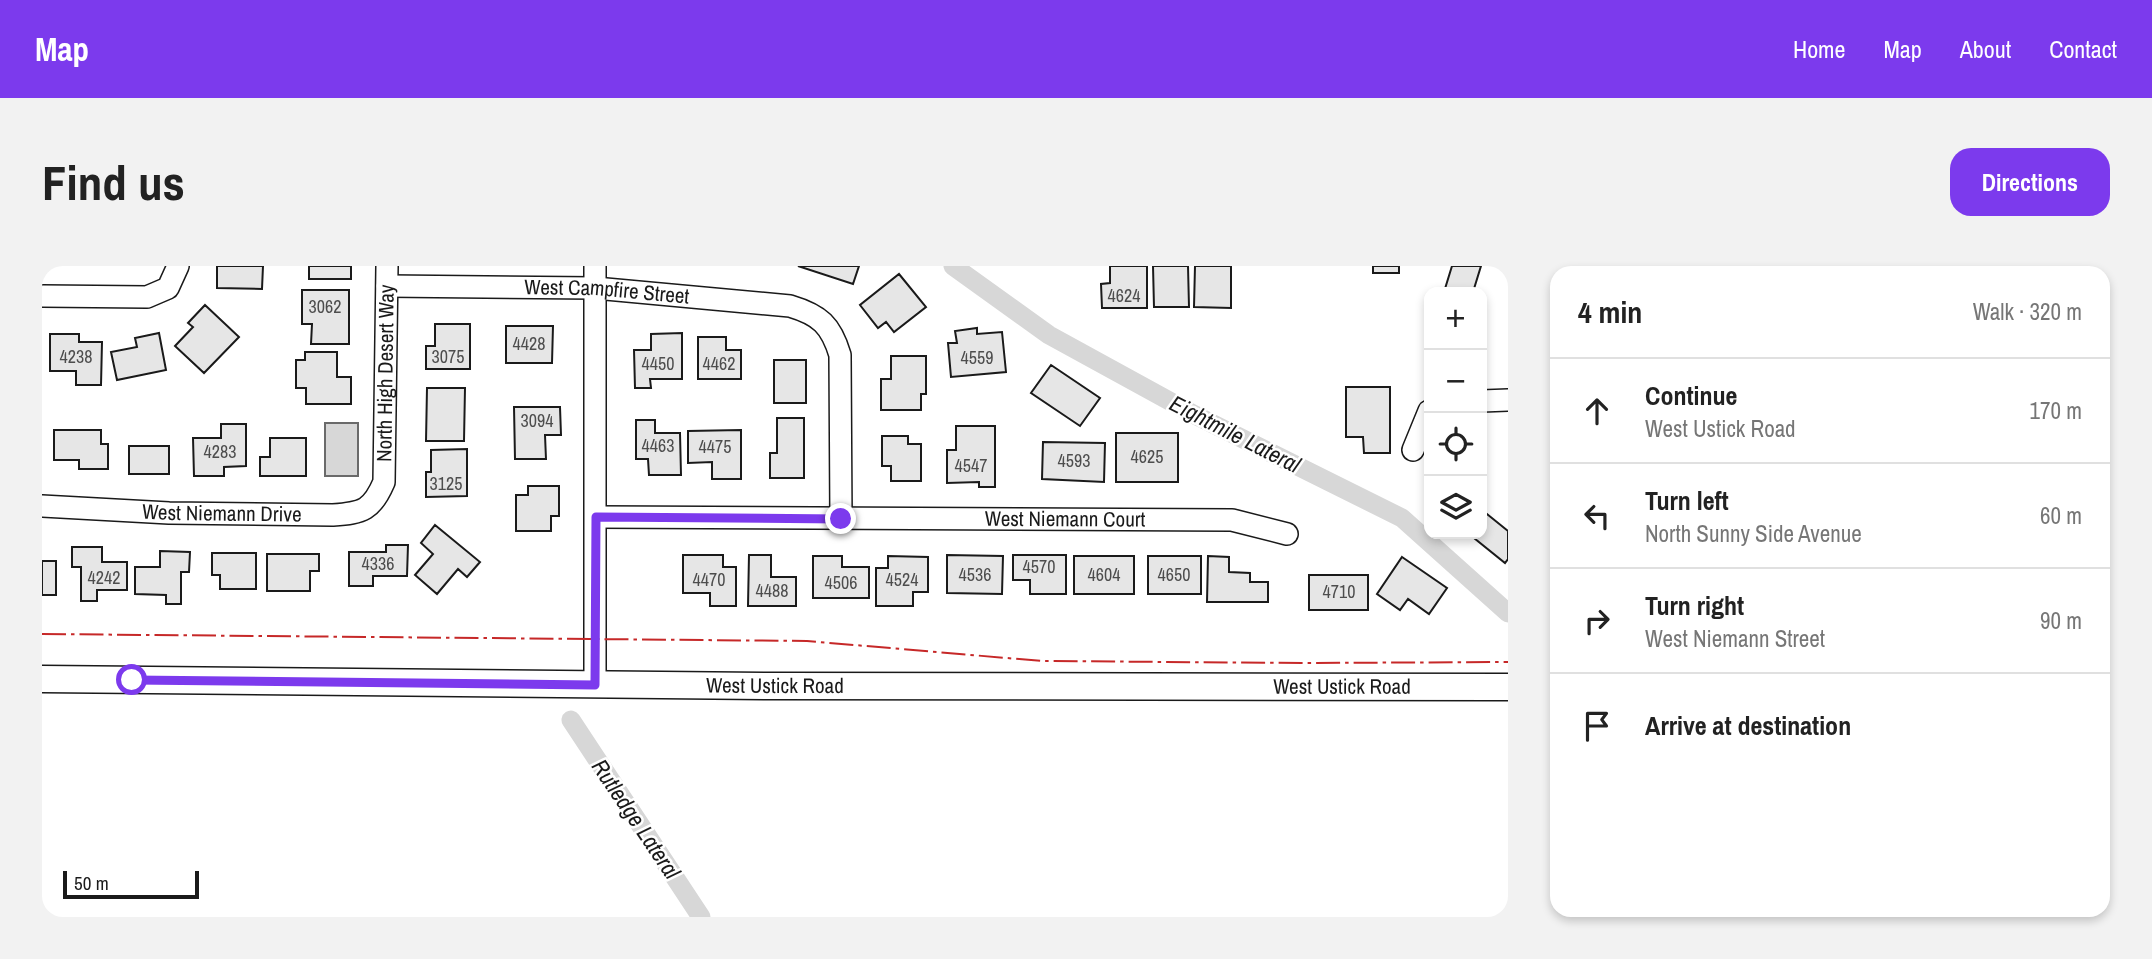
<!DOCTYPE html>
<html lang="en">
<head>
<meta charset="utf-8">
<style>
	body { margin:0; font-family:"Archivo Narrow",sans-serif; background:#f2f2f2; color:#222 }
	.controls { position:absolute; right:21px; top:21px; display:grid; overflow:hidden; border-radius:14px; box-shadow:0 4px 10px #0003 }
	.controls button { width:63px; height:63px; display:grid; place-items:center; padding:0; border:0; border-bottom:2px solid #e0e0e0; background:#fff; color:#222; font:35px sans-serif }
	.scale { position:absolute; left:21px; bottom:18px; width:136px; box-sizing:border-box; padding-left:7px; border:4px solid #1a1a1a; border-top:0; font-size:19px; line-height:24px; white-space:nowrap; color:#1a1a1a; -webkit-text-stroke:5px #fff; paint-order:stroke }
	.stop { position:absolute; width:21px; height:21px; margin:-16px; border:5px solid #7c3aed; border-radius:50%; background:#fff }
	.stop.end { background:#7c3aed; border-color:#fff; box-shadow:0 2px 7px #0008 }
	.list { margin:0; padding:0; list-style:none }
	h2 { display:flex; justify-content:space-between; align-items:center; height:91px; margin:0; padding:0 28px; font-size:30px }
	h2 small { font-size:23px; font-weight:400; color:#767676 }
	.list li { display:grid; grid-template-columns:46px 1fr auto; gap:21px; align-items:center; box-sizing:border-box; height:105px; padding:0 28px; border-top:2px solid #e0e0e0 }
	.list b { display:block; font-size:26px; white-space:nowrap }
	.list p { margin:0; font-size:23px; white-space:nowrap; color:#767676 }
	.list em { font-size:23px; font-style:normal; color:#767676 }
	.icon { flex:none; width:38px; height:38px; fill:none; stroke:currentColor; stroke-width:2; stroke-linecap:round; stroke-linejoin:round }
	.map { position:relative; flex:none; width:1466px; height:651px; overflow:hidden; border-radius:21px }
	header { display:flex; align-items:center; gap:42px; box-sizing:border-box; height:98px; padding:0 35px; background:#7c3aed; color:#fff }
	header strong { font-size:33px }
	nav { display:flex; gap:38px; margin-inline-start:auto; font-size:24px }
	.intro { display:flex; align-items:center; justify-content:space-between; box-sizing:border-box; height:168px; padding:0 42px }
	h1 { margin:0; font-size:49px }
	.button { padding:18px 32px; border-radius:21px; background:#7c3aed; color:#fff; font-size:24px; font-weight:700 }
	main { display:flex; gap:42px; padding:0 42px }
	aside { flex:1; background:#fff; border-radius:21px; box-shadow:0 4px 10px #0003 }
	.map>svg:first-child { display:block }
</style>
</head>
<body>
<header>
<strong>Map</strong>
<nav><a>Home</a><a>Map</a><a>About</a><a>Contact</a></nav>
</header>
<div class="intro"><h1>Find us</h1><a class="button">Directions</a></div>
<main>
<div class="map">
<svg width="1466" height="651" viewBox="0 0 1466 651">
	<rect width="100%" height="100%" fill="#fff"/>
	<path fill="#d7d7d7" stroke="#6a6a6a" stroke-width="2" d="M 283,157 L 316,157 L 316,210 L 283,210 Z"/>
	<g fill="none" stroke-linecap="round" stroke-linejoin="round">
		<path stroke="#d7d7d7" stroke-width="19" d="M 911,0 L 1007,69 L 1153,149 L 1360,252 L 1466,347
			M 529,454 L 659,651"/>
	</g>
	<path fill="#e6e6e6" stroke="#1a1a1a" stroke-width="2" d="M 175,0 L 221,0 L 220,23 L 175,22 Z
		M 267,0 L 309,0 L 309,13 L 267,13 Z
		M 756,0 L 817,0 L 811,18 Z
		M 1068,0 L 1105,0 L 1105,42 L 1060,42 L 1059,18 L 1068,17 Z
		M 1111,0 L 1146,0 L 1147,41 L 1112,41 Z
		M 1153,0 L 1189,0 L 1189,42 L 1152,41 Z
		M 1331,0 L 1357,0 L 1357,7 L 1331,7 Z
		M 1410,0 L 1439,0 L 1431,26 L 1402,26 Z
		M 857,8 L 884,41 L 852,66 L 844,56 L 836,62 L 818,39 Z
		M 260,24 L 307,24 L 307,78 L 269,78 L 270,58 L 260,58 Z
		M 163,39 L 197,71 L 162,107 L 133,80 L 151,61 L 146,57 Z
		M 393,58 L 428,58 L 428,103 L 384,103 L 384,80 L 393,80 Z
		M 464,60 L 511,60 L 510,97 L 464,97 Z
		M 935,62 L 935,68 L 960,66 L 964,106 L 909,111 L 906,77 L 915,77 L 913,65 Z
		M 117,67 L 124,104 L 75,114 L 69,86 L 95,81 L 93,72 Z
		M 640,67 L 640,113 L 608,113 L 609,122 L 593,122 L 592,84 L 609,84 L 609,68 Z
		M 8,68 L 37,68 L 37,76 L 60,76 L 59,119 L 34,119 L 34,105 L 8,105 Z
		M 656,71 L 684,71 L 684,84 L 699,84 L 699,113 L 656,113 Z
		M 263,86 L 295,86 L 295,111 L 309,111 L 309,138 L 264,138 L 264,122 L 254,122 L 254,94 L 263,94 Z
		M 849,90 L 884,90 L 884,128 L 879,128 L 879,144 L 839,144 L 839,113 L 849,113 Z
		M 732,94 L 764,94 L 764,137 L 732,137 Z
		M 1009,99 L 1058,132 L 1038,160 L 989,127 Z
		M 1304,121 L 1348,121 L 1348,187 L 1322,187 L 1321,171 L 1304,171 Z
		M 385,122 L 423,122 L 422,175 L 384,175 Z
		M 472,141 L 518,141 L 519,169 L 503,169 L 504,193 L 473,193 Z
		M 735,152 L 762,152 L 762,212 L 728,212 L 728,187 L 735,187 Z
		M 594,154 L 613,154 L 613,167 L 638,167 L 639,209 L 607,209 L 606,193 L 594,193 Z
		M 179,158 L 204,158 L 204,200 L 182,201 L 182,210 L 152,210 L 151,172 L 179,172 Z
		M 914,160 L 953,160 L 953,221 L 937,221 L 937,216 L 905,217 L 905,184 L 914,184 Z
		M 12,164 L 59,164 L 59,178 L 66,178 L 66,203 L 37,203 L 37,194 L 12,194 Z
		M 699,164 L 699,213 L 670,213 L 670,196 L 646,197 L 646,165 Z
		M 1074,167 L 1136,167 L 1136,216 L 1074,216 Z
		M 840,170 L 866,170 L 866,178 L 879,178 L 879,215 L 849,215 L 849,200 L 840,200 Z
		M 228,172 L 264,172 L 264,210 L 218,210 L 218,191 L 228,191 Z
		M 1001,176 L 1063,177 L 1062,216 L 1000,213 Z
		M 87,180 L 127,180 L 127,208 L 87,208 Z
		M 425,183 L 425,230 L 384,231 L 384,206 L 389,206 L 389,184 Z
		M 486,220 L 517,220 L 517,250 L 509,250 L 509,265 L 474,265 L 474,229 L 486,229 Z
		M 1440,244 L 1466,265 L 1466,293 L 1463,297 L 1427,268 L 1440,268 Z
		M 393,259 L 438,296 L 425,311 L 416,303 L 395,328 L 373,309 L 391,288 L 379,277 Z
		M 344,279 L 366,279 L 365,310 L 331,310 L 331,320 L 307,320 L 307,286 L 344,286 Z
		M 30,281 L 60,281 L 60,296 L 85,296 L 85,324 L 55,324 L 55,335 L 39,335 L 39,301 L 30,301 Z
		M 118,285 L 148,286 L 147,306 L 139,306 L 139,338 L 124,338 L 124,329 L 93,328 L 93,301 L 118,301 Z
		M 170,287 L 214,287 L 214,323 L 178,323 L 178,309 L 170,309 Z
		M 225,288 L 277,288 L 277,305 L 268,305 L 268,325 L 225,325 Z
		M 641,289 L 681,289 L 681,301 L 694,301 L 694,340 L 668,340 L 668,327 L 641,327 Z
		M 707,289 L 729,289 L 729,311 L 754,311 L 754,340 L 706,340 Z
		M 905,289 L 961,290 L 960,328 L 905,327 Z
		M 971,289 L 1024,289 L 1024,328 L 988,328 L 988,314 L 971,314 Z
		M 771,290 L 800,290 L 800,301 L 827,301 L 827,332 L 771,332 Z
		M 846,290 L 886,291 L 886,326 L 871,326 L 871,340 L 834,340 L 834,302 L 846,302 Z
		M 1032,290 L 1092,290 L 1092,328 L 1032,328 Z
		M 1106,290 L 1159,290 L 1159,328 L 1106,328 Z
		M 1166,290 L 1187,291 L 1187,306 L 1208,307 L 1208,316 L 1226,316 L 1226,336 L 1165,336 Z
		M 1360,291 L 1405,322 L 1387,348 L 1366,333 L 1358,344 L 1335,328 Z
		M 0,295 L 14,295 L 14,329 L 0,329 Z
		M 1267,309 L 1326,309 L 1326,344 L 1267,344 Z"/>
	<g fill="none" stroke-linecap="round" stroke-linejoin="round">
		<g stroke="#1a1a1a" stroke-width="24">
			<g id="minor">
				<path d="M 553,0 L 553,419"/>
				<path id="s1" d="M 345,20 L 553,22 L 748,40 C 778,49 789,59 798,89 L 799,253"/>
				<path d="M 0,30 L 105,31 L 126,22 L 136,0"/>
				<path d="M 1440,135 L 1466,134"/>
				<path d="M 1371,184 L 1387,145"/>
				<path id="s2" d="M 0,240 L 127,247 L 291,249 C 321,247 330,244 342,216 L 345,0"/>
				<path id="s3" d="M 554,251 L 1190,254 L 1245,268"/>
			</g>
		</g>
		<g stroke="#1a1a1a" stroke-width="29">
			<g id="major">
				<path id="s4" d="M 0,413 L 728,420 L 1466,421"/>
			</g>
		</g>
		<use href="#minor" stroke="#fff" stroke-width="21"/>
		<use href="#major" stroke="#fff" stroke-width="26"/>
		<path stroke="#c62828" stroke-width="2" stroke-dasharray="24 5 3.5 5" stroke-linecap="butt" d="M 0,368 L 765,375 L 1000,395 L 1262,397 L 1466,396"/>
	</g>
	<g fill="none" stroke-linecap="round" stroke-linejoin="round">
		<path stroke="#7c3aed" stroke-width="9" d="M 90,414 L 553,419 L 554,251 L 799,253"/>
	</g>
	<g text-anchor="middle" stroke-width="5" stroke-linejoin="round" paint-order="stroke">
		<g font-size="18" fill="#4d4d4d">
			<text x="1082" y="36">4624</text>
			<text x="283" y="47">3062</text>
			<text x="487" y="84">4428</text>
			<text x="34" y="97">4238</text>
			<text x="406" y="97">3075</text>
			<text x="935" y="98">4559</text>
			<text x="616" y="104">4450</text>
			<text x="677" y="104">4462</text>
			<text x="495" y="161">3094</text>
			<text x="616" y="186">4463</text>
			<text x="673" y="187">4475</text>
			<text x="178" y="192">4283</text>
			<text x="1105" y="197">4625</text>
			<text x="1032" y="201">4593</text>
			<text x="929" y="206">4547</text>
			<text x="404" y="224">3125</text>
			<text x="336" y="304">4336</text>
			<text x="997" y="307">4570</text>
			<text x="933" y="315">4536</text>
			<text x="1062" y="315">4604</text>
			<text x="1132" y="315">4650</text>
			<text x="62" y="318">4242</text>
			<text x="667" y="320">4470</text>
			<text x="860" y="320">4524</text>
			<text x="799" y="323">4506</text>
			<text x="730" y="331">4488</text>
			<text x="1297" y="332">4710</text>
		</g>
		<g font-size="21" fill="#1a1a1a" stroke="#fff">
			<text dy="7" stroke="none"><textPath href="#s1" startOffset="220">West Campfire Street</textPath></text>
			<text dy="7" stroke="none"><textPath href="#s2" startOffset="466">North High Desert Way</textPath></text>
			<text dy="7" stroke="none"><textPath href="#s2" startOffset="180">West Niemann Drive</textPath></text>
			<text dy="7" stroke="none"><textPath href="#s3" startOffset="469">West Niemann Court</textPath></text>
			<text dy="7" stroke="none"><textPath href="#s4" startOffset="733">West Ustick Road</textPath></text>
			<text dy="7" stroke="none"><textPath href="#s4" startOffset="1300">West Ustick Road</textPath></text>
		</g>
		<g font-size="23" font-style="italic" fill="#1a1a1a" stroke="#fff">
			<text transform="translate(1193 168) rotate(27)" y="8">Eightmile Lateral</text>
			<text transform="translate(594 553) rotate(56)" y="8">Rutledge Lateral</text>
		</g>
	</g>
</svg>
<div class="controls">
<button>+</button>
<button>−</button>
<button><svg class="icon" aria-label="locate" viewBox="0 0 24 24"><circle cx="12" cy="12" r="6"/><path d="M12 2v4M12 18v4M2 12h4M18 12h4"/></svg></button>
<button><svg class="icon" aria-label="layers" viewBox="0 0 24 24"><path d="M12 4l9 5-9 5-9-5zM3 14l9 5 9-5"/></svg></button>
</div>
<div class="scale">50 m</div>
<div class="stop" style="left:90px;top:414px"></div>
<div class="stop end" style="left:799px;top:253px"></div>
</div>
<aside>
<h2>4 min<small>Walk · 320 m</small></h2>
<ul class="list">
<li><svg class="icon" aria-label="ahead" viewBox="0 0 24 24"><path d="M12 20V5M6 11l6-6 6 6"/></svg><div><b>Continue</b><p>West Ustick Road</p></div><em>170 m</em></li>
<li><svg class="icon" aria-label="left" viewBox="0 0 24 24"><path d="M17 20v-9H6M10 6l-5 5 5 5"/></svg><div><b>Turn left</b><p>North Sunny Side Avenue</p></div><em>60 m</em></li>
<li><svg class="icon" aria-label="right" viewBox="0 0 24 24"><path d="M7 20v-9h11M14 6l5 5-5 5"/></svg><div><b>Turn right</b><p>West Niemann Street</p></div><em>90 m</em></li>
<li><svg class="icon" aria-label="arrive" viewBox="0 0 24 24"><path d="M6 21V4h12l-3 4 3 4H6"/></svg><div><b>Arrive at destination</b></div></li>
</ul>
</aside>
</main>
</body>
</html>
